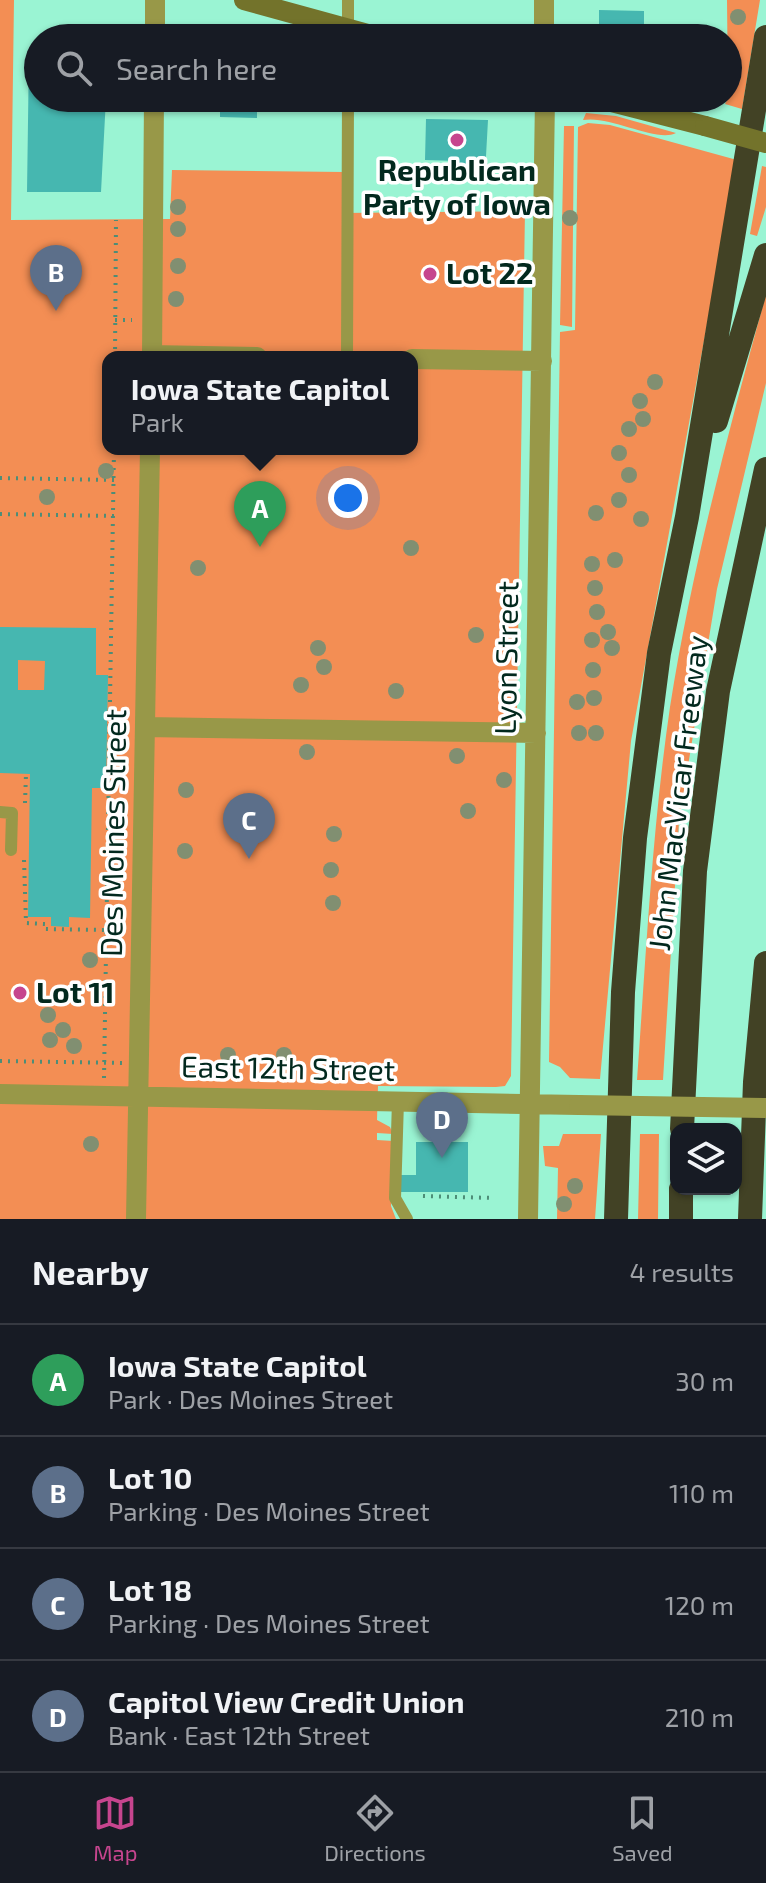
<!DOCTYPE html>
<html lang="en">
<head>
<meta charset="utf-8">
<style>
	body { margin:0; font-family:"Exo 2",sans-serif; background:#242831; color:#f1f3f6 }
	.controls { position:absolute; right:24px; bottom:24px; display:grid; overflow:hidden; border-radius:16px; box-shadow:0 2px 6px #0004 }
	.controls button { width:72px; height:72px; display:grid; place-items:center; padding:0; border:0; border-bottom:2px solid #363941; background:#171b24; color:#f1f3f6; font:40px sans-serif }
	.you { position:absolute; left:348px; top:498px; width:28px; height:28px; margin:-20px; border:6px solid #fff; border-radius:50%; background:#1a73e8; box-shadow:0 0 0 12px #1a73e833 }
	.badge { display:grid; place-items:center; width:52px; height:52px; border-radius:50%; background:#c6458e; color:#fff; font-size:26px; font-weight:700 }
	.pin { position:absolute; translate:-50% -66px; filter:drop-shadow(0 2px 4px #0008) }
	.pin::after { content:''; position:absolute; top:42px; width:28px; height:24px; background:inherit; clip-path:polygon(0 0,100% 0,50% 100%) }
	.popup { position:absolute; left:102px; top:351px; width:316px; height:104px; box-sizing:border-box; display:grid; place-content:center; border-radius:16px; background:#171b24; filter:drop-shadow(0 2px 6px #0005); font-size:26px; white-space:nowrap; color:#9ea1a6 }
	.popup b { font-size:30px; color:#f1f3f6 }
	.popup::after { content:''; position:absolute; left:50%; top:100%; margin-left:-16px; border:16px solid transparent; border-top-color:#171b24 }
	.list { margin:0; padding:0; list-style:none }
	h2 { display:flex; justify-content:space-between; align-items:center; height:104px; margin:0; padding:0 32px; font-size:34px }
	h2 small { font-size:26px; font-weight:400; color:#9ea1a6 }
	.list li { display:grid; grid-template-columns:52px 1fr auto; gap:24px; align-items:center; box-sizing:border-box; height:112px; padding:0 32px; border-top:2px solid #363941 }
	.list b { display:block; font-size:30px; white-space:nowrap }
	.list p { margin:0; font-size:26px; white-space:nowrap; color:#9ea1a6 }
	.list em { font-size:26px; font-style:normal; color:#9ea1a6 }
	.icon { flex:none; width:44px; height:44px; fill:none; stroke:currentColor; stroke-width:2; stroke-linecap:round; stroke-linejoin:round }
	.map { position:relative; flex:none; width:766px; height:1219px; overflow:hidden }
	.search { position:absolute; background:#171b24; box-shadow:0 2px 6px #0004; left:24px; right:24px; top:24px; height:88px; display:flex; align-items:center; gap:20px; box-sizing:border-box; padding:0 28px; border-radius:44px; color:#9ea1a6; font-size:30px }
	.sheet { height:552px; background:#171b24 }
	nav { display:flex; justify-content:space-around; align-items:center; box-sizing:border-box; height:112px; border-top:2px solid #363941; background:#171b24; font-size:22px; color:#9ea1a6 }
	nav a { display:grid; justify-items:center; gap:4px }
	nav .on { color:#c6458e }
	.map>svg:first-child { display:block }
</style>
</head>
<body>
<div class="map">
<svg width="766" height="1219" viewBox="0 0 766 1219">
	<rect width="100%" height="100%" fill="#9af4d3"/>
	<path fill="#f38e54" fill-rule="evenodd" d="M 0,0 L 14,0 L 11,220 L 170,219 L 172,170 L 344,172 L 343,213 L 525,211 L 511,1076 L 505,1086 L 496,1087 L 378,1086 L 377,1120 L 390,1127 L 393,1134 L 377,1133 L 377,1140 L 393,1141 L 391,1206 L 396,1219 L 0,1219 ZM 108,357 L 412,357 L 412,449 L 108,449 Z
		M 727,0 L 760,0 L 742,109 L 725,104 L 728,98 Z
		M 586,113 L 616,116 L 676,133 C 656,143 611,115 583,120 Z
		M 588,123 L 610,125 L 737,160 L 631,741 L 600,1079 L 570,1078 L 560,1067 L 549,1062 L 560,332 L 575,330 L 578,127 Z
		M 564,126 L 574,126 L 572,327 L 560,325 Z
		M 762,166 L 766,167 L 766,207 L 757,236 L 750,234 Z
		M 766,294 L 766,383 L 717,589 L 679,821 L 663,1080 L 637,1080 C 646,955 652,830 670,707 C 692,567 729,430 766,294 Z
		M 563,1134 L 601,1134 L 595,1219 L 557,1219 L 558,1168 L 545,1166 L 543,1146 L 559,1146 Z
		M 640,1134 L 659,1134 L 658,1219 L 638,1219 Z"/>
	<path fill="#46b7b0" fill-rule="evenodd" d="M 599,10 L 644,11 L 644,38 L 599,38 Z
		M 29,51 L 38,51 L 38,98 L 106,98 L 101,192 L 27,192 Z
		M 211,98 L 270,98 L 270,108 L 257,108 L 257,118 L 220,117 L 220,102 L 211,102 Z
		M 426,119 L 488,120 L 485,174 L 458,173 L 458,161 L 425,160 Z
		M 0,627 L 96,628 L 96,675 L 108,675 L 106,788 L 92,788 L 90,918 L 69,917 L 69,927 L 51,926 L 51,917 L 28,917 L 30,774 L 0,773 ZM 18,660 L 45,661 L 44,690 L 18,690 Z
		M 416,1142 L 468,1142 L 468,1192 L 399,1192 L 399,1175 L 416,1175 Z"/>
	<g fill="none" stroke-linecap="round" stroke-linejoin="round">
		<path stroke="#4d8d77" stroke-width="4" stroke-dasharray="2 6" stroke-linecap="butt" d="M 115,320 L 132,320
			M 115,357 L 116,220
			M 0,478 L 114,480
			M 0,514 L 114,516
			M 25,803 L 26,774
			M 24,860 L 26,923 L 45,924 L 45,929 L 108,930
			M 0,1061 L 122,1063
			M 104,1078 L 114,449
			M 423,1196 L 494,1198"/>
		<path stroke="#989848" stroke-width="12" d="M 348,35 L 348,0
			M 347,357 L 348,98
			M 0,812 L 12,813 L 11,850
			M 398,1101 L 395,1198 L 407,1219"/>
		<path stroke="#989848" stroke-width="20" d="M 155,38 L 155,0
			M 544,38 L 544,0
			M 152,355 L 257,357
			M 152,357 L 154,98
			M 412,359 L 542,361
			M 145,727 L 536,733
			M 0,1094 L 579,1105
			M 136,1219 L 150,449
			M 528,1219 L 545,98"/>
		<path stroke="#73732b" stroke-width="20" d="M 244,0 L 382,38
			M 596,98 L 705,126"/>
		<path stroke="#424225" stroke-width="24" d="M 716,421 L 766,255
			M 682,1129 L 695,871 L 718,691 L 766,469
			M 616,1219 L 623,992 L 635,838 L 659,653 L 687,517 L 766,37
			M 681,1219 L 681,1189
			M 750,1219 L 755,1082 L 766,963"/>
		<path stroke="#989848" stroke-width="20" d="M 579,1105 L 766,1108"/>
		<path stroke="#73732b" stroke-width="20" d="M 705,126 L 766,143"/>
	</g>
	<g fill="#818f71">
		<circle cx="738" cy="17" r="8"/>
		<circle cx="178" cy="207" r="8"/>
		<circle cx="570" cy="218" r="8"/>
		<circle cx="178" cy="229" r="8"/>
		<circle cx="178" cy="266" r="8"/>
		<circle cx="176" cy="299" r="8"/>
		<circle cx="655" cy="382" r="8"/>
		<circle cx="640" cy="401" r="8"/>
		<circle cx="643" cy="419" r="8"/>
		<circle cx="629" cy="429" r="8"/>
		<circle cx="619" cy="453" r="8"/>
		<circle cx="106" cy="471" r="8"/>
		<circle cx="629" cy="475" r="8"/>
		<circle cx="47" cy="497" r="8"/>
		<circle cx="619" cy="500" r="8"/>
		<circle cx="596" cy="513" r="8"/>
		<circle cx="641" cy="519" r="8"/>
		<circle cx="411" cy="548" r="8"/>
		<circle cx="615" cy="560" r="8"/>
		<circle cx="592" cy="564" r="8"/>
		<circle cx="198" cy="568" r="8"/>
		<circle cx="595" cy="588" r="8"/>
		<circle cx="597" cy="612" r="8"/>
		<circle cx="608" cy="632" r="8"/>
		<circle cx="476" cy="635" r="8"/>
		<circle cx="592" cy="640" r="8"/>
		<circle cx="318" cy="648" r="8"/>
		<circle cx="612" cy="648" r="8"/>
		<circle cx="324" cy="667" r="8"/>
		<circle cx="593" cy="670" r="8"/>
		<circle cx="301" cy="685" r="8"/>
		<circle cx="396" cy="691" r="8"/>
		<circle cx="594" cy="698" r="8"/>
		<circle cx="577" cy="702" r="8"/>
		<circle cx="579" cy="733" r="8"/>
		<circle cx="596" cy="733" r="8"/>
		<circle cx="307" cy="752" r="8"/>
		<circle cx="457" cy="756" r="8"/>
		<circle cx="504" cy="780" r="8"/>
		<circle cx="186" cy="790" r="8"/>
		<circle cx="468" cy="811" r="8"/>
		<circle cx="334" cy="834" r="8"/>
		<circle cx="185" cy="851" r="8"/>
		<circle cx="331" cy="870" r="8"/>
		<circle cx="333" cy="903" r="8"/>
		<circle cx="90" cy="960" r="8"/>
		<circle cx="48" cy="1015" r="8"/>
		<circle cx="63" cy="1030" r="8"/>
		<circle cx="50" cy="1040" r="8"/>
		<circle cx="74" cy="1046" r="8"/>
		<circle cx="228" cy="1055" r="8"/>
		<circle cx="284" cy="1055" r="8"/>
		<circle cx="379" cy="1072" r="8"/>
		<circle cx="91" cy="1144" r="8"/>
		<circle cx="575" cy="1186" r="8"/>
		<circle cx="564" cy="1204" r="8"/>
	</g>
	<g fill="#c6458e" stroke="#fff" stroke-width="3">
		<circle cx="457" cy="140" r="8"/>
		<circle cx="430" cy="274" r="8"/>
		<circle cx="20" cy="993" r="8"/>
	</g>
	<g text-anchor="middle" stroke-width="7" stroke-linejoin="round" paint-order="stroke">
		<g font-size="30" font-weight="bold" fill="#02291e" stroke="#fff" text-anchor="start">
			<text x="457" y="181" text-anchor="middle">Republican<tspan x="457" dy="34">Party of Iowa</tspan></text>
			<text x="446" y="284">Lot 22</text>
			<text x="36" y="1003">Lot 11</text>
		</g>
		<g font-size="30" fill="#02291e" stroke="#fff">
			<text transform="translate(507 658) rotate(-89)" y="10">Lyon Street</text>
			<text transform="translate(679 793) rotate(-83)" y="10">John MacVicar Freeway</text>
			<text transform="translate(114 833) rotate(-89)" y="10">Des Moines Street</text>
			<text transform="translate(288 1069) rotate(1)" y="10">East 12th Street</text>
		</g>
	</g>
</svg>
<div class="controls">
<button><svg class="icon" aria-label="layers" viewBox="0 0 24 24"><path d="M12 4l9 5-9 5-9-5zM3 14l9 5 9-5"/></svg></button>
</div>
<div class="you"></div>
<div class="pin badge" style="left:260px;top:547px;background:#2e9e5b">A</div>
<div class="popup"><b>Iowa State Capitol</b>Park</div>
<div class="pin badge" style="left:56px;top:311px;background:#5c6f8a">B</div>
<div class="pin badge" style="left:249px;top:859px;background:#5c6f8a">C</div>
<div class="pin badge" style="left:442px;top:1158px;background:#5c6f8a">D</div>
<div class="search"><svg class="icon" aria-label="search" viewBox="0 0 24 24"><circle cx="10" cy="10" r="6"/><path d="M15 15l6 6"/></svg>Search here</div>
</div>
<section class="sheet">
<h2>Nearby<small>4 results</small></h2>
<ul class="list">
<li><span class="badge" style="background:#2e9e5b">A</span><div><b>Iowa State Capitol</b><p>Park · Des Moines Street</p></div><em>30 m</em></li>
<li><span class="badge" style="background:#5c6f8a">B</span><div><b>Lot 10</b><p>Parking · Des Moines Street</p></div><em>110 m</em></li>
<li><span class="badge" style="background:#5c6f8a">C</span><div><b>Lot 18</b><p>Parking · Des Moines Street</p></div><em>120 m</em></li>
<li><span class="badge" style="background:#5c6f8a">D</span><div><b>Capitol View Credit Union</b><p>Bank · East 12th Street</p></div><em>210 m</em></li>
</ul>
</section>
<nav>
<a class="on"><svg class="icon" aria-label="map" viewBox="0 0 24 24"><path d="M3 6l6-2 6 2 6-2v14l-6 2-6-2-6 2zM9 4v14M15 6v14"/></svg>Map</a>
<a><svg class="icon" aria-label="directions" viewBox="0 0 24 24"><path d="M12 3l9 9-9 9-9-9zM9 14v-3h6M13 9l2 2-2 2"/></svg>Directions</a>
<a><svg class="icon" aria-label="saved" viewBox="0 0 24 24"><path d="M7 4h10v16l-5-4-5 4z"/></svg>Saved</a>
</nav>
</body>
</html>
